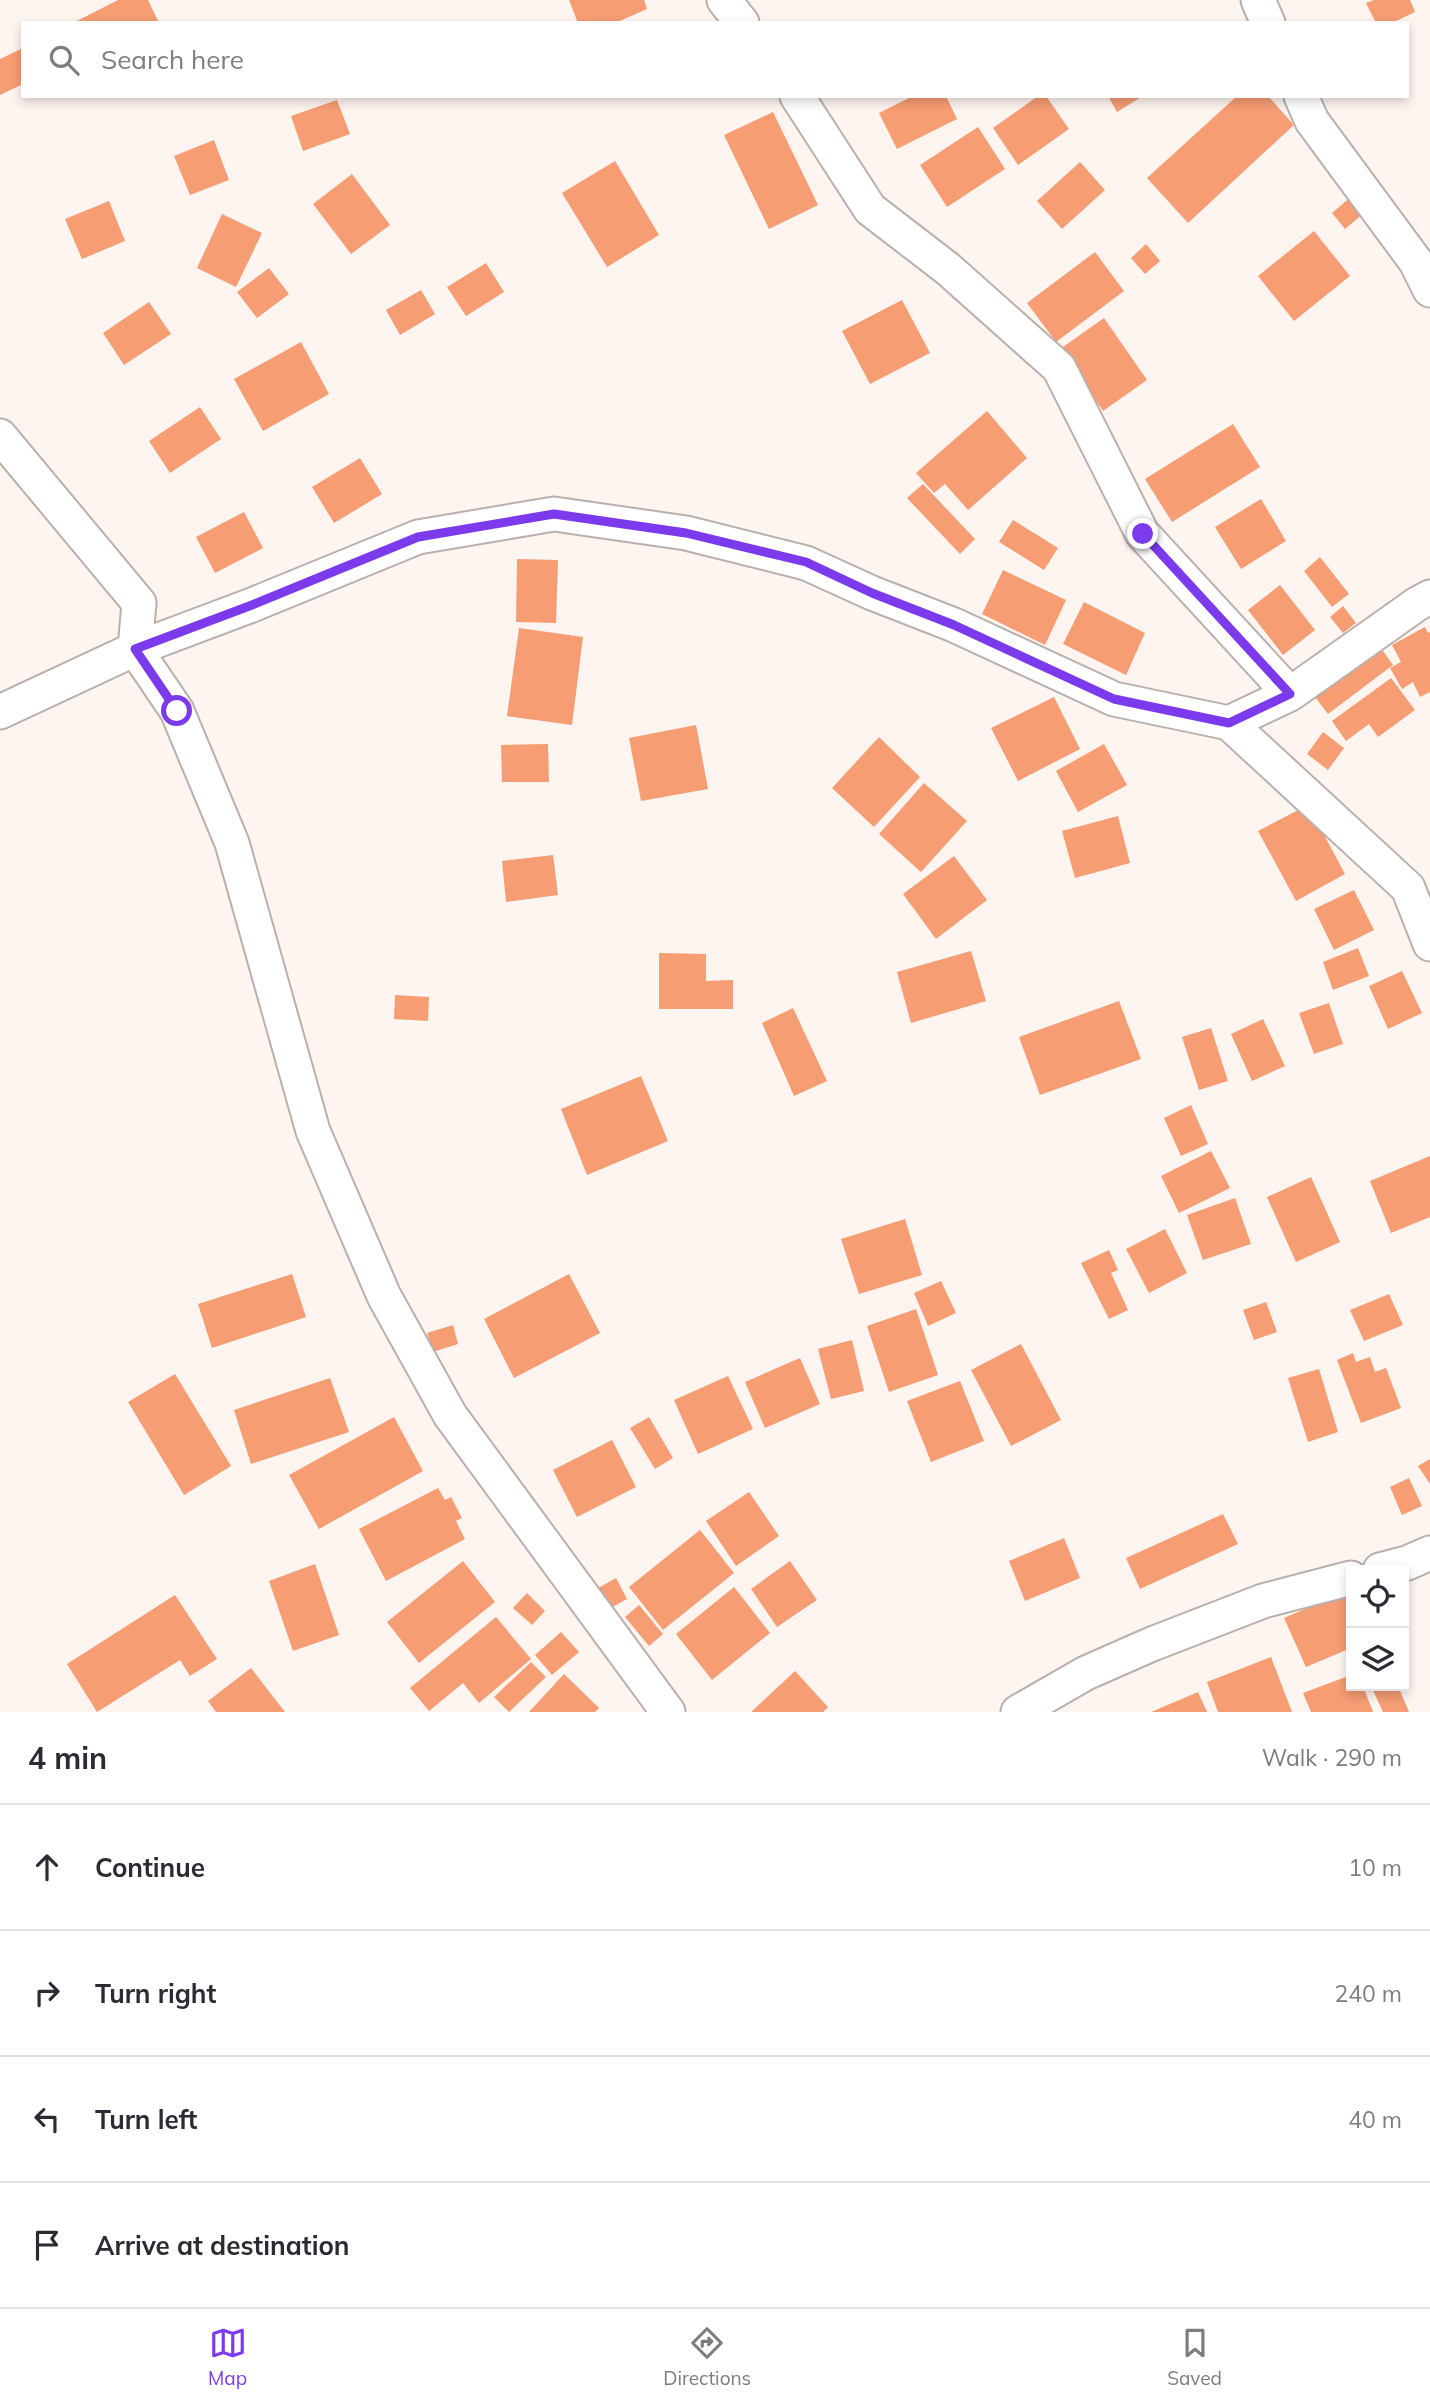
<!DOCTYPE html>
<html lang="en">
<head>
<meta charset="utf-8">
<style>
	body { margin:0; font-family:Mulish,sans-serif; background:#f7f7f7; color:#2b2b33 }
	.controls { position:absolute; right:21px; bottom:21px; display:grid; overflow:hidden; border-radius:0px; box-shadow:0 4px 10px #0003 }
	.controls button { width:63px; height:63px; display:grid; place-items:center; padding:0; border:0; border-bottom:2px solid #e1e1e2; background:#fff; color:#2b2b33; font:35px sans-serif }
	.stop { position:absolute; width:21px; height:21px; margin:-16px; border:5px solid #7c3aed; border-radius:50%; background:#fff }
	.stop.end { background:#7c3aed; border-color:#fff; box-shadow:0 2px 7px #0008 }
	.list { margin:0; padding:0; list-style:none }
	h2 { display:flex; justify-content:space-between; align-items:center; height:91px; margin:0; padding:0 28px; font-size:30px }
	h2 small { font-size:23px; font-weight:400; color:#7c7c81 }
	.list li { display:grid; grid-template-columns:46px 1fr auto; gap:21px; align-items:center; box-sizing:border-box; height:126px; padding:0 28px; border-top:2px solid #e1e1e2 }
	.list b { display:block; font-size:26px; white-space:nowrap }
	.list em { font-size:23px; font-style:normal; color:#7c7c81 }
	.icon { flex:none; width:38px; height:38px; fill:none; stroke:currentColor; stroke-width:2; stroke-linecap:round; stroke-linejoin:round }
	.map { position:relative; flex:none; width:1430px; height:1712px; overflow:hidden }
	.search { position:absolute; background:#fff; box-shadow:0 4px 10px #0003; left:21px; right:21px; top:21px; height:77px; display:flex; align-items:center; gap:18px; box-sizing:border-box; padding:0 24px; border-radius:0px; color:#7c7c81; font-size:26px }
	.sheet { height:595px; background:#fff }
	nav { display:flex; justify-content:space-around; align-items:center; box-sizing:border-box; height:98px; border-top:2px solid #e1e1e2; background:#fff; font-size:19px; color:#7c7c81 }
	nav a { display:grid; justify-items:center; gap:4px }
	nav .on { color:#7c3aed }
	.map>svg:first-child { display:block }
</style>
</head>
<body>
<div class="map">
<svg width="1430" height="1712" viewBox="0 0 1430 1712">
	<rect width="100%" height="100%" fill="#fef4f0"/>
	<path fill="#f69d74" d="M 118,0 L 148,0 L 159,23 L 73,23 Z
		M 569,0 L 644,0 L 647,9 L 615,23 L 578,23 Z
		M 1374,0 L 1410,0 L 1415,12 L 1392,23 L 1376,23 L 1366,3 Z
		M 23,48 L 23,84 L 0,95 L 0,59 Z
		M 913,96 L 946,96 L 957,119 L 897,149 L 879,113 Z
		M 1038,96 L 1046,96 L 1069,129 L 1018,165 L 993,128 Z
		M 1108,96 L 1143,96 L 1117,112 Z
		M 1237,96 L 1268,96 L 1294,125 L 1188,223 L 1147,178 Z
		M 337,100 L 350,134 L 303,151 L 291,116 Z
		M 773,112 L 818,205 L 769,229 L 724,135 Z
		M 978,127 L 1005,169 L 947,207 L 920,165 Z
		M 214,140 L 229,180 L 190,195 L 174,156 Z
		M 615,161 L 659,235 L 607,267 L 562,193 Z
		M 1080,162 L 1105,190 L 1062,229 L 1037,201 Z
		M 352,174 L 390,225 L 351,254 L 313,204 Z
		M 1352,196 L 1365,212 L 1345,229 L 1332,213 Z
		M 109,201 L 125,241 L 82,259 L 65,219 Z
		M 222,214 L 262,233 L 236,287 L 197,268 Z
		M 1314,231 L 1350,276 L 1294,321 L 1258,276 Z
		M 1146,244 L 1160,261 L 1145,274 L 1131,258 Z
		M 1095,252 L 1124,291 L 1056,342 L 1027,303 Z
		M 486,263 L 504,292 L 466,316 L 447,287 Z
		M 269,268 L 289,294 L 257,318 L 237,292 Z
		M 421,290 L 435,314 L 400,335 L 386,310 Z
		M 902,300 L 930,353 L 870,384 L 842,331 Z
		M 149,302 L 171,334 L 124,365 L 103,333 Z
		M 1104,318 L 1147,380 L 1103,411 L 1060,349 Z
		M 301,342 L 329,394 L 263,431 L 234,379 Z
		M 200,407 L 221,439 L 170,473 L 149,441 Z
		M 987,411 L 1027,458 L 968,510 L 945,484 L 934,493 L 916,473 Z
		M 1233,424 L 1260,467 L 1172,522 L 1145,479 Z
		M 360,458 L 382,494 L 334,523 L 312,487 Z
		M 923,484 L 975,539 L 960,554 L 907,498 Z
		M 1261,499 L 1286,541 L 1241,569 L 1215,527 Z
		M 244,512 L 263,548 L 215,573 L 196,537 Z
		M 1013,520 L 1058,548 L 1044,570 L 999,542 Z
		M 1320,557 L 1349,594 L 1332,607 L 1304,571 Z
		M 517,559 L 558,560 L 556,623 L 516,622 Z
		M 1003,570 L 1066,600 L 1045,645 L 982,614 Z
		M 1280,585 L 1315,630 L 1283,655 L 1248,610 Z
		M 1084,602 L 1145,633 L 1126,675 L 1063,644 Z
		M 1343,606 L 1356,623 L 1343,633 L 1330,617 Z
		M 1425,627 L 1428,633 L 1430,632 L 1430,692 L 1420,697 L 1413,682 L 1402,689 L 1390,668 L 1401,662 L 1392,645 Z
		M 519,628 L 583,637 L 572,725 L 507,716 Z
		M 1381,648 L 1393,665 L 1328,714 L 1315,697 Z
		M 1391,678 L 1415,710 L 1378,737 L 1369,724 L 1346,741 L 1332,721 Z
		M 1054,697 L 1080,749 L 1018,781 L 991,728 Z
		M 696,725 L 708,789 L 641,801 L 629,738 Z
		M 1323,732 L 1344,748 L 1328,770 L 1307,754 Z
		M 879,737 L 920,777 L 874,827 L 832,788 Z
		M 548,744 L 549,782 L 502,782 L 501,745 Z
		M 1104,744 L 1127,785 L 1078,812 L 1056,771 Z
		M 924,783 L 967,821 L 921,872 L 879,834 Z
		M 1308,805 L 1345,874 L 1296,901 L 1258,831 Z
		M 1118,816 L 1130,863 L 1075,878 L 1062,831 Z
		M 553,855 L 558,895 L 506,902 L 502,861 Z
		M 954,856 L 987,900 L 936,939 L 903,894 Z
		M 1354,890 L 1374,930 L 1334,950 L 1314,909 Z
		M 1358,948 L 1369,976 L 1333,990 L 1323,962 Z
		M 971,951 L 986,1001 L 911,1023 L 897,972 Z
		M 659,953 L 706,954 L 706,981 L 733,980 L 733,1009 L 659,1009 Z
		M 1402,971 L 1422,1013 L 1388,1029 L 1369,986 Z
		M 395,995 L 429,997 L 428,1021 L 394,1019 Z
		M 1119,1001 L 1141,1059 L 1040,1095 L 1019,1037 Z
		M 1329,1003 L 1343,1044 L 1314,1054 L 1299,1013 Z
		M 793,1008 L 827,1081 L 794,1096 L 762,1023 Z
		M 1263,1019 L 1285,1066 L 1252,1081 L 1231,1034 Z
		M 1211,1028 L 1228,1081 L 1199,1090 L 1182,1037 Z
		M 641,1076 L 668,1141 L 587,1175 L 561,1109 Z
		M 1191,1105 L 1208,1144 L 1181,1156 L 1164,1118 Z
		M 1211,1151 L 1230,1188 L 1179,1213 L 1161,1176 Z
		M 1430,1156 L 1430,1217 L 1391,1233 L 1370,1181 Z
		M 1311,1177 L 1340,1242 L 1296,1262 L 1267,1197 Z
		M 1235,1198 L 1251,1244 L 1203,1260 L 1187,1215 Z
		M 905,1219 L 922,1275 L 859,1294 L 841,1239 Z
		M 1165,1229 L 1187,1273 L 1149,1293 L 1126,1249 Z
		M 1109,1250 L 1118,1270 L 1111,1273 L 1128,1310 L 1109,1319 L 1081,1263 Z
		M 292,1274 L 306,1317 L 212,1348 L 198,1304 Z
		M 569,1274 L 600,1333 L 514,1378 L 484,1319 Z
		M 941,1281 L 956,1313 L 928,1326 L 914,1293 Z
		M 1389,1294 L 1403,1325 L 1364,1341 L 1350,1310 Z
		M 1266,1302 L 1277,1332 L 1254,1340 L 1243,1310 Z
		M 916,1309 L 938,1375 L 889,1392 L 867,1326 Z
		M 453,1325 L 458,1344 L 433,1352 L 427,1333 Z
		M 852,1340 L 864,1391 L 831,1399 L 818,1349 Z
		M 1021,1344 L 1061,1420 L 1011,1446 L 971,1370 Z
		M 1353,1353 L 1356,1362 L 1370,1357 L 1375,1372 L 1386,1368 L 1401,1408 L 1361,1423 L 1337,1360 Z
		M 800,1358 L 820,1404 L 765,1428 L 745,1382 Z
		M 1319,1369 L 1338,1432 L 1308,1442 L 1288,1378 Z
		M 175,1374 L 231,1466 L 184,1495 L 128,1402 Z
		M 728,1376 L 753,1429 L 698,1454 L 674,1400 Z
		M 330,1378 L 349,1432 L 251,1464 L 234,1410 Z
		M 960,1381 L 984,1441 L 931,1462 L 907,1401 Z
		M 394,1417 L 423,1471 L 319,1529 L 289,1475 Z
		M 649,1417 L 673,1458 L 655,1469 L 630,1428 Z
		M 612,1440 L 636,1487 L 577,1517 L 553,1470 Z
		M 1430,1459 L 1430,1484 L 1418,1466 Z
		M 1409,1478 L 1422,1506 L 1402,1515 L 1390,1487 Z
		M 438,1488 L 445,1500 L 451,1497 L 462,1518 L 456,1521 L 465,1539 L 386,1581 L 359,1529 Z
		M 749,1492 L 779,1536 L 736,1566 L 706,1521 Z
		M 1223,1514 L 1238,1544 L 1140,1589 L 1126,1558 Z
		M 700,1530 L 734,1573 L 663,1630 L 629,1587 Z
		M 1064,1538 L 1080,1578 L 1025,1601 L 1009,1561 Z
		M 463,1561 L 495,1602 L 419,1663 L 387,1622 Z
		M 790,1561 L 817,1600 L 777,1627 L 751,1589 Z
		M 315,1564 L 339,1635 L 293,1651 L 269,1581 Z
		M 616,1578 L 627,1599 L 605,1611 L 593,1591 Z
		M 734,1587 L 770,1633 L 712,1680 L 676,1634 Z
		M 1351,1589 L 1351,1648 L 1306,1667 L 1284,1618 Z
		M 527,1593 L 545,1611 L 532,1625 L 513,1608 Z
		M 175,1595 L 217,1659 L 190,1676 L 180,1660 L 97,1712 L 67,1664 Z
		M 639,1605 L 663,1634 L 649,1646 L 625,1617 Z
		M 496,1617 L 531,1659 L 479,1703 L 463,1683 L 429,1711 L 410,1688 Z
		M 561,1632 L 579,1652 L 552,1675 L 535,1655 Z
		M 1271,1657 L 1292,1712 L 1218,1712 L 1207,1682 Z
		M 531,1662 L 546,1677 L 509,1712 L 494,1697 Z
		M 251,1668 L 285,1712 L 216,1712 L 208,1701 Z
		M 795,1671 L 828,1707 L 823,1712 L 751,1712 Z
		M 564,1674 L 599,1708 L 595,1712 L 529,1712 Z
		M 1351,1675 L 1351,1686 L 1363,1686 L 1373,1712 L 1311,1712 L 1303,1693 Z
		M 1371,1686 L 1398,1686 L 1409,1712 L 1383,1712 Z
		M 1198,1692 L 1207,1712 L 1151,1712 Z"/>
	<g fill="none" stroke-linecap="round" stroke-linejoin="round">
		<g stroke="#b9b0ac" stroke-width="37">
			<path id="minor" d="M 724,0 L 742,23
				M 1258,0 L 1268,23
				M 797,96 L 870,209 L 948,269 L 1059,368 L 1142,533 L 1290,694
				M 1301,96 L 1312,121 L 1416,262 L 1430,290
				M 0,436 L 139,603 L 135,649 L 177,711 L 232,843 L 313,1131 L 384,1296 L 450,1415 L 668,1712
				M 1430,597 L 1417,604 L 1290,694 L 1229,723 L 1408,888 L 1430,944
				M 0,712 L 135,649 L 252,605 L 418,537 L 554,514 L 686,533 L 806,563 L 872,593 L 954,625 L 1114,699 L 1229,723
				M 1380,1570 L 1407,1563 L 1430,1553
				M 1018,1712 L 1086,1673 L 1152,1644 L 1263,1601 L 1351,1578"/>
		</g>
		<use href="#minor" stroke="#fff" stroke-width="33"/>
	</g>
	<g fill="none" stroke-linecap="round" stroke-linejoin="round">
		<path stroke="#7c3aed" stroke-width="9" d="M 177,711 L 135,649 L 252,605 L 418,537 L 554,514 L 686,533 L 806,562 L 872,593 L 954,625 L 1114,699 L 1229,723 L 1290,694 L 1143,534"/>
	</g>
</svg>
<div class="controls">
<button><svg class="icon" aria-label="locate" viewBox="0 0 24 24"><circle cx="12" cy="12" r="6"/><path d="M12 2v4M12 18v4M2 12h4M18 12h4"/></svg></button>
<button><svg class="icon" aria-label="layers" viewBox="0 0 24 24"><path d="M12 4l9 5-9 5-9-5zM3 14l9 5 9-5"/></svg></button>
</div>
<div class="stop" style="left:177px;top:711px"></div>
<div class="stop end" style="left:1143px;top:534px"></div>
<div class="search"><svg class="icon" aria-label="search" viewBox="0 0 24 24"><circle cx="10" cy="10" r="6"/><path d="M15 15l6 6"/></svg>Search here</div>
</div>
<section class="sheet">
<h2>4 min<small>Walk · 290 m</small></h2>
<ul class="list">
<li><svg class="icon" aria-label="ahead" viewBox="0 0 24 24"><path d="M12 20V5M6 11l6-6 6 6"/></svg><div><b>Continue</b></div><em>10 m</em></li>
<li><svg class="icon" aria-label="right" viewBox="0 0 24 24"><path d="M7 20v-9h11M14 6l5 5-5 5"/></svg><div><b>Turn right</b></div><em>240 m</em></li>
<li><svg class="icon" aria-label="left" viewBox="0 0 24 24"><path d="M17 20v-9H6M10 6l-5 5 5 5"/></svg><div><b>Turn left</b></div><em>40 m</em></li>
<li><svg class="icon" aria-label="arrive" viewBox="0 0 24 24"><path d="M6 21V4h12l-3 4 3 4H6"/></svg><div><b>Arrive at destination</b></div></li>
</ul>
</section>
<nav>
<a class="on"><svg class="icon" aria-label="map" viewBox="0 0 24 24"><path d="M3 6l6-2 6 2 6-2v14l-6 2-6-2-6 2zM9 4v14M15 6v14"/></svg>Map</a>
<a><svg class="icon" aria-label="directions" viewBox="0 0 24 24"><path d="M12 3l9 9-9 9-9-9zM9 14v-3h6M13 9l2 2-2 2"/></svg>Directions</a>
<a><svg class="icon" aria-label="saved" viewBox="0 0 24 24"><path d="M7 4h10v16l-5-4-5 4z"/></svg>Saved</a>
</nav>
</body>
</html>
